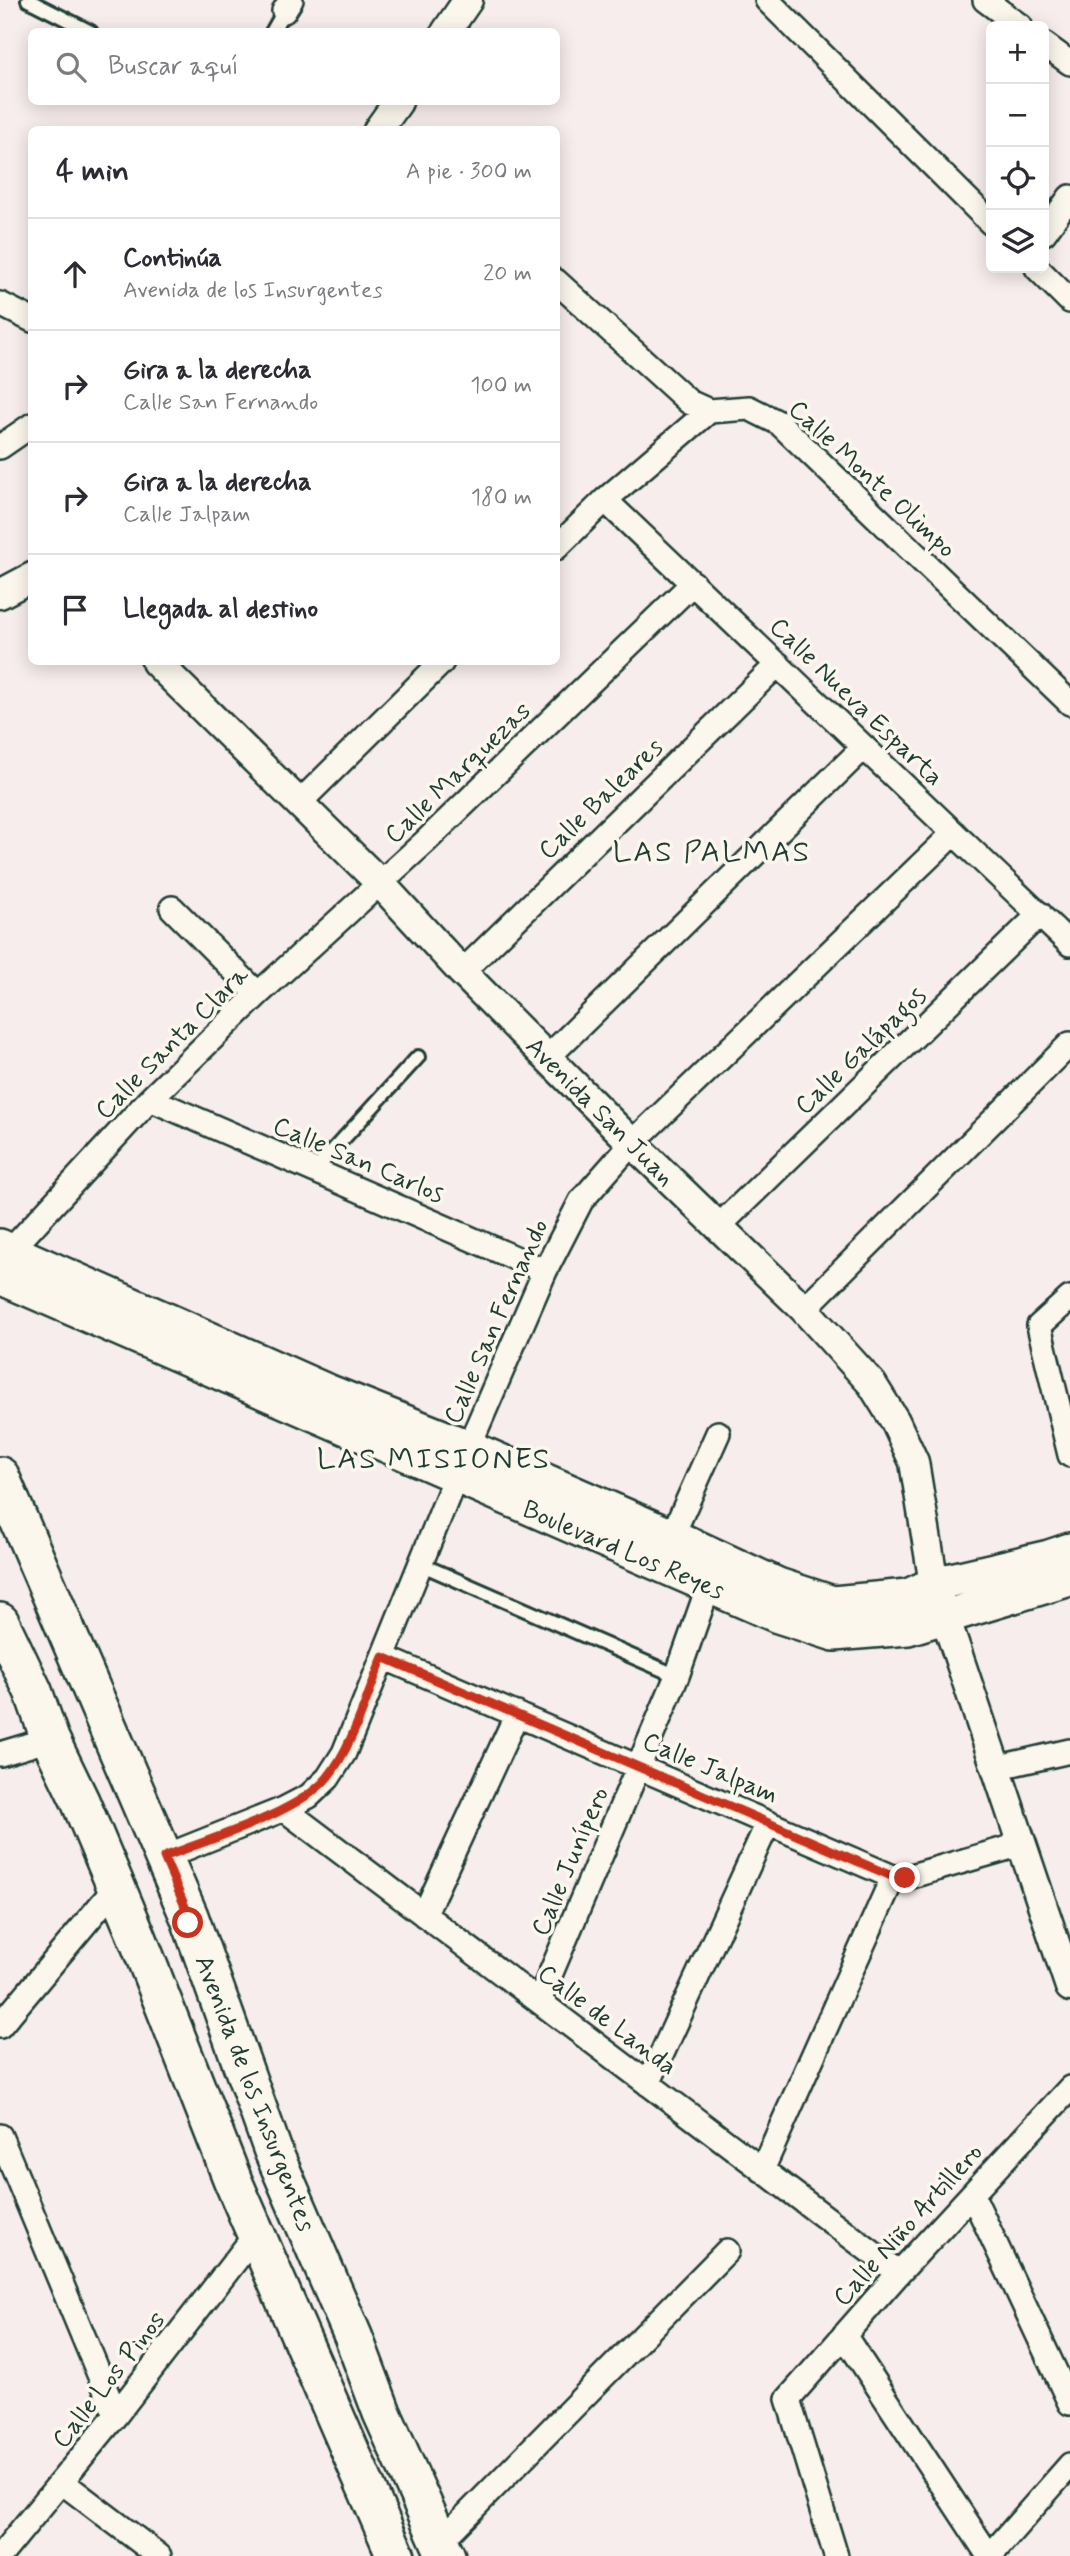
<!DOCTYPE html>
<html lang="es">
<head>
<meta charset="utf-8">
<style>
	body { margin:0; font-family:Mynerve,sans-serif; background:#f7f7f7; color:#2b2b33 }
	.controls { position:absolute; right:21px; top:21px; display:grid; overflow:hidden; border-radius:10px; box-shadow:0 4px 18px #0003 }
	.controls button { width:63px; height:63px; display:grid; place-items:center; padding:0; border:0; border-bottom:2px solid #e1e1e2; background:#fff; color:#2b2b33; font:35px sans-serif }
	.stop { position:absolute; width:21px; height:21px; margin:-16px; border:5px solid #c8321e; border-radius:50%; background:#fff }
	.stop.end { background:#c8321e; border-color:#fff; box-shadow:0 2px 7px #0008 }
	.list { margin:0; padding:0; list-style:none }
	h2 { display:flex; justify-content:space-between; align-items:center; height:91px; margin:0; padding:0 28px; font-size:30px }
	h2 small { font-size:23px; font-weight:400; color:#7c7c81 }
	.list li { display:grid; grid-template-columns:46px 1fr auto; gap:21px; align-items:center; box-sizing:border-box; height:112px; padding:0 28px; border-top:2px solid #e1e1e2 }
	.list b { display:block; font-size:26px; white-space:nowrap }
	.list p { margin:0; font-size:23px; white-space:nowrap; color:#7c7c81 }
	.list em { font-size:23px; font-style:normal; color:#7c7c81 }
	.icon { flex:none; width:38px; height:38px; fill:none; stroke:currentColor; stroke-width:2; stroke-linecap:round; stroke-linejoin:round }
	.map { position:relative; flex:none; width:1070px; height:2556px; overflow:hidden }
	.search { position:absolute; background:#fff; box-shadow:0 4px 18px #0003; left:28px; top:28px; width:532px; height:77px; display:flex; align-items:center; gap:18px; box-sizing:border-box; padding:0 24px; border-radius:10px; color:#7c7c81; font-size:26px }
	.panel { position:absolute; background:#fff; box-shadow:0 4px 18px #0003; left:28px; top:126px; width:532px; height:539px; border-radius:10px }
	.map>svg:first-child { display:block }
</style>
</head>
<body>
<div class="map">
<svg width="1070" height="2556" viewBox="0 0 1070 2556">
	<rect width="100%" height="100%" fill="#f7edec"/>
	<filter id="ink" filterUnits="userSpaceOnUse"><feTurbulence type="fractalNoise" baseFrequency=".0143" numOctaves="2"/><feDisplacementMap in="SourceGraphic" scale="14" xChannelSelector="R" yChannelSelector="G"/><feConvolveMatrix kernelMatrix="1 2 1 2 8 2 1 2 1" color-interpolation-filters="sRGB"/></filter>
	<g filter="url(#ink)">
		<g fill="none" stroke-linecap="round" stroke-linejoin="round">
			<g stroke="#1f3d34" stroke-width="18">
				<path id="service" d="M 28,0 L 91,32
					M 272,32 L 284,11
					M 314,1171 L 418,1057
					M 420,1564 L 677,1676"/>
			</g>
			<g stroke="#1f3d34" stroke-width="28">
				<path id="minor" d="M 767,0 L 991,223
					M 985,0 L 1020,26
					M 284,11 L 291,0
					M 1044,44 L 1070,63
					M 1044,233 L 1070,197
					M 1037,268 L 1070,301
					M 556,281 L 689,402 L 709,411 L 749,408 L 779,423 L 1070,703
					M 0,304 L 32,320
					M 0,447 L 32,425
					M 605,500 L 1070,944
					M 556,548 L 605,500 L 709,411
					M 298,804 L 442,662
					M 172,908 L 258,994
					M 462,972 L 778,664
					M 547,1058 L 864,747
					M 150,1099 L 545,1271
					M 719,1226 L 1040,914
					M 11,1250 L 150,1099 L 258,994 L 426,841 L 693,583
					M 1070,1298 L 1039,1326 L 1070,1455
					M 804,1309 L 1070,1044
					M 672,1536 L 718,1433
					M 383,1657 L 893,1877 L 905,1878 L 915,1875 L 1022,1844
					M 0,1754 L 50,1739
					M 995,1768 L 1070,1751
					M 284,1809 L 899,2273
					M 164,1857 L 284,1809 L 309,1796 L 328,1778 L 344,1753 L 456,1476 L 545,1271 L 581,1201 L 632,1143 L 954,833
					M 424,1915 L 517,1714
					M 539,2001 L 677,1676 L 709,1585
					M 0,2026 L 115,1888
					M 648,2084 L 768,1823
					M 0,2136 L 116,2415
					M 762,2170 L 893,1877
					M 972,2194 L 1070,2403
					M 844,2335 L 989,2556
					M 62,2482 L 159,2556
					M 440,2542 L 727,2251
					M 0,2556 L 116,2415 L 256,2234
					M 836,2556 L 788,2399 L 899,2273 L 1070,2088
					M 990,2556 L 1070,2465"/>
			</g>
			<g stroke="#1f3d34" stroke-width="33">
				<path id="tertiary" d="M 446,32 L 468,0
					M 378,130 L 398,102
					M 0,594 L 32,577
					M 156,662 L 380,883 L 462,972 L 632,1143 L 804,1309 L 872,1384 L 895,1421 L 914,1462 L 934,1584 L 1070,1987"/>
			</g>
			<g stroke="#1f3d34" stroke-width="38">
				<path id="secondary" d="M 0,1246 L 327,1391 L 468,1447 L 672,1536 L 778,1585 L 833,1603 L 908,1596 L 934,1584 L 1049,1557 L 1070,1550
					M 0,1277 L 778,1616 L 834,1634 L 908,1628 L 1070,1579"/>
			</g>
			<g stroke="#1f3d34" stroke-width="42">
				<path id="primary" d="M 0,1476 L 189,1916 L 273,2151 L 353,2336 L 382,2413 L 446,2556
					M 0,1622 L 33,1691 L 50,1739 L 80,1801 L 138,1939 L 233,2181 L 396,2556"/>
			</g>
			<use href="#service" stroke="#fbf7ec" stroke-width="12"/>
			<use href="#minor" stroke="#fbf7ec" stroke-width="23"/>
			<use href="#tertiary" stroke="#fbf7ec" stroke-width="28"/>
			<use href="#secondary" stroke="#fbf7ec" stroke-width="33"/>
			<use href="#primary" stroke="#fbf7ec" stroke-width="37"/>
		</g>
	</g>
	<g fill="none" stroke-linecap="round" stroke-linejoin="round" filter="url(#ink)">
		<path stroke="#c8321e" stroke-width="9" d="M 188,1923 L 189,1916 L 164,1857 C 209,1839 298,1813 327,1778 C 353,1747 367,1694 383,1657 L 894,1877 L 905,1878"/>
	</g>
	<g text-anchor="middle" stroke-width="7" stroke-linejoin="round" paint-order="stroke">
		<g font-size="26" fill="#1f3d34" stroke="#fbf7ec">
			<text transform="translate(873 478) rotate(43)" y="9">Calle Monte Olimpo</text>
			<text transform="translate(857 701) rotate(44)" y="9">Calle Nueva Esparta</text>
			<text transform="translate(457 772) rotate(-44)" y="9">Calle Marquezas</text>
			<text transform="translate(600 798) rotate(-44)" y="9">Calle Baleares</text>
			<text transform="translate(171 1042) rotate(-45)" y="9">Calle Santa Clara</text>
			<text transform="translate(860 1050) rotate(-44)" y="9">Calle Galápagos</text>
			<text transform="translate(601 1111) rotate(45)" y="9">Avenida San Juan</text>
			<text transform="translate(359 1159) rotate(23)" y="9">Calle San Carlos</text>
			<text transform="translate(495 1321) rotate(-66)" y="9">Calle San Fernando</text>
			<text transform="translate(624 1549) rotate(23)" y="9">Boulevard Los Reyes</text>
			<text transform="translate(711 1767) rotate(23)" y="9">Calle Jalpam</text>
			<text transform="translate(569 1861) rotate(-67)" y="9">Calle Junípero</text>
			<text transform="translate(608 2019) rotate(37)" y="9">Calle de Landa</text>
			<text transform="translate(256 2093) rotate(69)" y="9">Avenida de los Insurgentes</text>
			<text transform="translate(907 2224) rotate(-48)" y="9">Calle Niño Artillero</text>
			<text transform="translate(108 2379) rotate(-52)" y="9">Calle Los Pinos</text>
		</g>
		<g font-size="30" letter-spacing="2" fill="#1f3d34" stroke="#fbf7ec">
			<text x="712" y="861">LAS PALMAS</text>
			<text x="434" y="1468">LAS MISIONES</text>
		</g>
	</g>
</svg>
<div class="controls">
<button>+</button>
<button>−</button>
<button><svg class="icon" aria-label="locate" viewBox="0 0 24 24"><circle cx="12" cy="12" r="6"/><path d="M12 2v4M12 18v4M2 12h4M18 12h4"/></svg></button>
<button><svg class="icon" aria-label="layers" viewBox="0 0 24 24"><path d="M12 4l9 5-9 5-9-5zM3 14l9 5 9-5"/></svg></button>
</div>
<div class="stop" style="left:188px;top:1923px"></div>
<div class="stop end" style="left:905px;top:1878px"></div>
<div class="search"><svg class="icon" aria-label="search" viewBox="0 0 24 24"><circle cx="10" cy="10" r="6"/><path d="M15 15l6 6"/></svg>Buscar aquí</div>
<section class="panel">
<h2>4 min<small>A pie · 300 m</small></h2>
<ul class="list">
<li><svg class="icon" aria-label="ahead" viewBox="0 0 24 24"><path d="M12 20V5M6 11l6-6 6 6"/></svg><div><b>Continúa</b><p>Avenida de los Insurgentes</p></div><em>20 m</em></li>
<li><svg class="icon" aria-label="right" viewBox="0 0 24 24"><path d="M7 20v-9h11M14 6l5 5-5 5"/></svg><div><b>Gira a la derecha</b><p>Calle San Fernando</p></div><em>100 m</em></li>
<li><svg class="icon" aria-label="right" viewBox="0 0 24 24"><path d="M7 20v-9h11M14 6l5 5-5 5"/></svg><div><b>Gira a la derecha</b><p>Calle Jalpam</p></div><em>180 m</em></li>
<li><svg class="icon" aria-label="arrive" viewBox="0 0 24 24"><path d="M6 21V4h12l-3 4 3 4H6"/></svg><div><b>Llegada al destino</b></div></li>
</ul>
</section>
</div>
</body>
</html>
